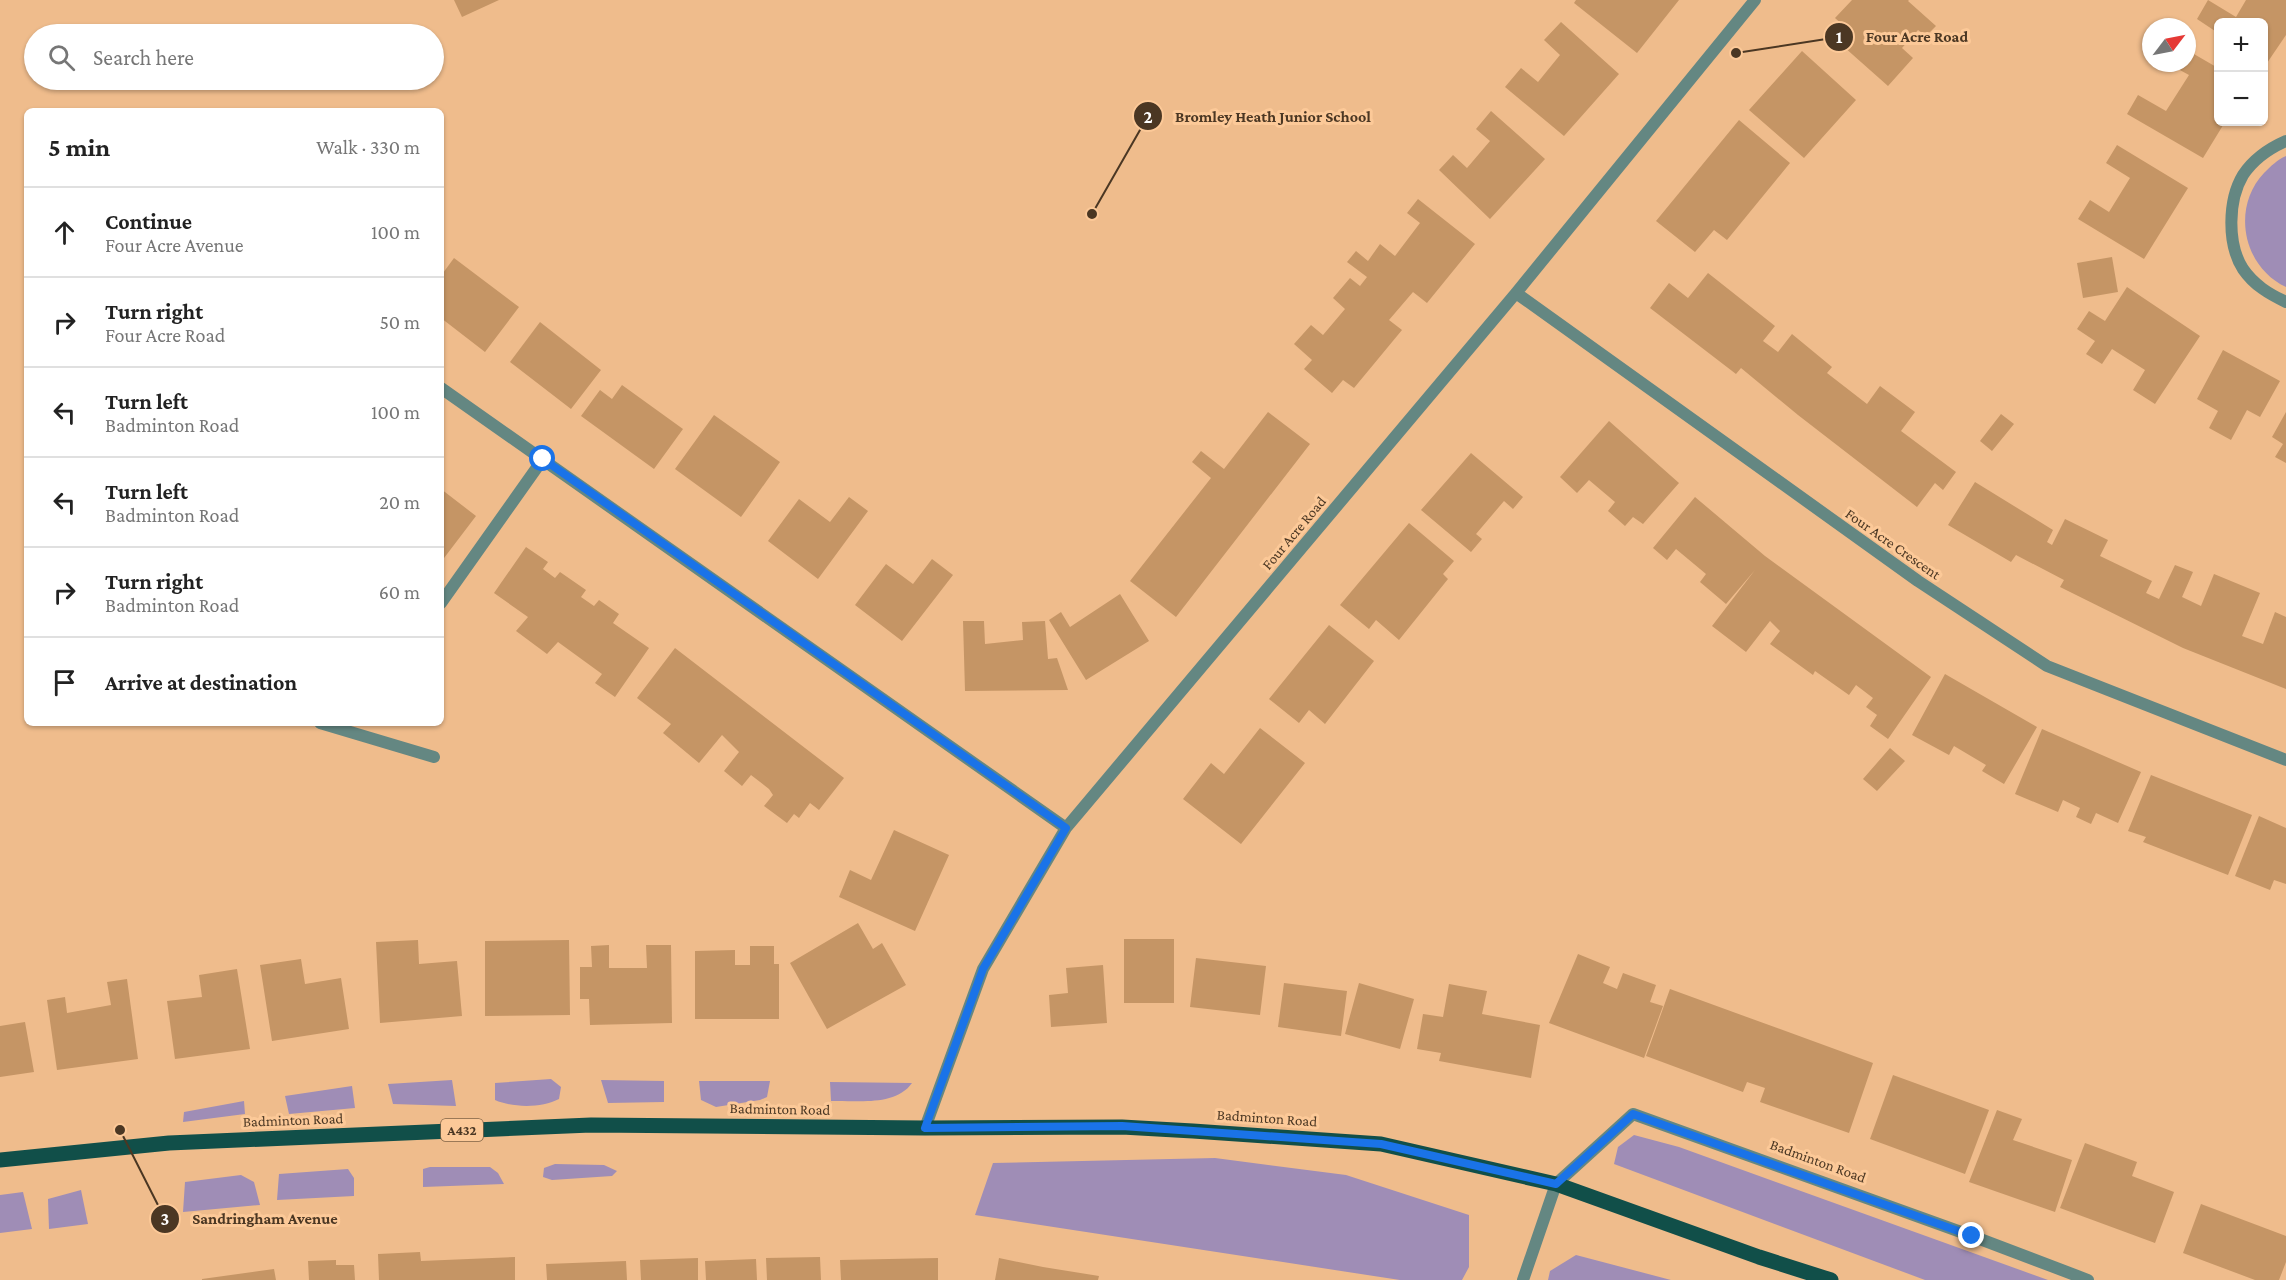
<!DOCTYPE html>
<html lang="en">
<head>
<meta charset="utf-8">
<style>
	body { margin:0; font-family:"Crimson Pro",serif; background:#f2f2f2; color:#222 }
	.controls { position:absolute; right:18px; top:18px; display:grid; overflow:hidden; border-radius:9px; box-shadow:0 2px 4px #0004 }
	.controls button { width:54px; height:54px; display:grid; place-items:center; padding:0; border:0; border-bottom:2px solid #e0e0e0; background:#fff; color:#222; font:30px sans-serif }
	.compass { position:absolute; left:2142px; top:18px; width:54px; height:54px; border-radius:50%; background:#fff; box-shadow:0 2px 4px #0004; rotate:58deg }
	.stop { position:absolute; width:18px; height:18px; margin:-14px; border:4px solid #1a73e8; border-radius:50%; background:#fff }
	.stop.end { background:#1a73e8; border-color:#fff; box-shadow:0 2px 6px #0008 }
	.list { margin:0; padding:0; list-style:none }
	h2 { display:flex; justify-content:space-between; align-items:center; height:78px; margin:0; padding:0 24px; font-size:26px }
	h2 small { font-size:20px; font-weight:400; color:#767676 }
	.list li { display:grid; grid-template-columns:39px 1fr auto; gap:18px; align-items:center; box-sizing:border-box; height:90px; padding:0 24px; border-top:2px solid #e0e0e0 }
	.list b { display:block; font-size:22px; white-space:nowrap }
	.list p { margin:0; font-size:20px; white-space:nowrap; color:#767676 }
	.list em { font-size:20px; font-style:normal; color:#767676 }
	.icon { flex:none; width:33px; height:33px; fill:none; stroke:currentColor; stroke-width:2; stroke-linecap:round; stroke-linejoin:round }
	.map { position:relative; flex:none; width:2286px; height:1280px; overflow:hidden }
	.search { position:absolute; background:#fff; box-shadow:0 2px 4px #0004; left:24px; top:24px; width:420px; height:66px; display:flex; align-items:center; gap:15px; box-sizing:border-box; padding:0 21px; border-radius:33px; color:#767676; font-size:22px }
	.panel { position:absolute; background:#fff; box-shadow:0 2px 4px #0004; left:24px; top:108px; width:420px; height:618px; border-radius:9px }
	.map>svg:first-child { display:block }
</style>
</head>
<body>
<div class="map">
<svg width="2286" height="1280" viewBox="0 0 2286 1280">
	<rect width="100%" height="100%" fill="#efbc8c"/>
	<path fill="#9f8db6" d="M 2286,156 L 2286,287 C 2243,267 2231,208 2264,173 C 2271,166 2277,160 2286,156 Z
		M 551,1079 L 561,1087 L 559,1099 C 542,1108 513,1108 495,1100 L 495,1083 Z
		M 452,1080 L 456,1106 L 393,1104 L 388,1084 Z
		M 601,1080 L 664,1081 L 664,1102 L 608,1103 Z
		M 699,1081 L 770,1081 L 767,1097 L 760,1100 L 716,1107 L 701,1100 Z
		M 830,1082 L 912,1083 C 895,1107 857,1100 831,1101 Z
		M 352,1086 L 355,1108 L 289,1114 L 285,1096 Z
		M 244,1101 L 245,1114 L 183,1122 L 184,1112 Z
		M 1634,1135 L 1679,1147 L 2048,1280 L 1925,1280 L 1614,1164 L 1618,1147 Z
		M 1215,1158 L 1346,1175 L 1469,1215 L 1469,1267 L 1462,1280 L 1400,1280 L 975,1215 L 993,1163 Z
		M 555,1164 L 604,1165 L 617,1171 L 612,1176 L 552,1180 L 543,1177 L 544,1168 Z
		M 430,1167 L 490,1167 L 498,1173 L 504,1184 L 423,1187 L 423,1169 Z
		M 348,1169 L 354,1178 L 354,1196 L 277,1200 L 279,1174 Z
		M 241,1175 L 254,1182 L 260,1205 L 183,1212 L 185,1182 Z
		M 81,1190 L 88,1224 L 49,1229 L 48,1199 Z
		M 23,1192 L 32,1229 L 0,1233 L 0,1195 Z
		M 1576,1255 L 1671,1280 L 1548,1280 L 1550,1271 Z"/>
	<path fill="#c59565" d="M 454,0 L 499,0 L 462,17 Z
		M 1576,0 L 1679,0 L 1637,53 L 1574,3 Z
		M 1852,0 L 1909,0 L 1908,1 L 1936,26 L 1926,36 L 1918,30 L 1902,48 L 1913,58 L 1888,86 L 1835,39 L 1845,27 L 1835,18 Z
		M 2208,0 L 2236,17 L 2246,0 L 2286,0 L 2286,35 L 2267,63 L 2264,61 L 2264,22 L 2218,22 L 2218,33 L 2197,19 Z
		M 1561,22 L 1619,74 L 1564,136 L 1505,87 L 1521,68 L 1538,82 L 1560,55 L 1544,40 Z
		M 2187,50 L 2218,68 L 2218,122 L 2225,122 L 2203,158 L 2127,114 L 2138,95 L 2166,111 L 2189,75 L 2167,63 L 2187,63 Z
		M 1802,51 L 1856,100 L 1804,158 L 1749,110 Z
		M 1491,111 L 1545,159 L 1490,219 L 1439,170 L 1453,155 L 1467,168 L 1490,141 L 1476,129 Z
		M 1739,120 L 1790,163 L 1727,240 L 1714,230 L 1695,252 L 1656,221 Z
		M 2117,145 L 2188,188 L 2144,259 L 2078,219 L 2090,200 L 2109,212 L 2130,178 L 2106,163 Z
		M 1418,199 L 1475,244 L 1427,303 L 1413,292 L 1389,320 L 1402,330 L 1354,388 L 1343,380 L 1332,393 L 1304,369 L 1312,360 L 1294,344 L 1311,325 L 1323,335 L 1345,309 L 1333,298 L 1350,278 L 1360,286 L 1367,277 L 1347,262 L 1356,251 L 1368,261 L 1380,244 L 1395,256 L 1420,223 L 1407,213 Z
		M 2112,257 L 2118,292 L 2083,298 L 2077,263 Z
		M 454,258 L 519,307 L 485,352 L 441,318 L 441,272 L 443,273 Z
		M 1708,273 L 1775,326 L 1763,341 L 1778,352 L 1792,334 L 1832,367 L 1827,373 L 1867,404 L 1880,386 L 1915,412 L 1901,431 L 1956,472 L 1943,490 L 1935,483 L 1917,507 L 1798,415 L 1741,368 L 1736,374 L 1650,308 L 1669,283 L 1688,298 Z
		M 2127,287 L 2200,336 L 2155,404 L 2133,390 L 2145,370 L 2112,349 L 2102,364 L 2086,354 L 2095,341 L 2077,329 L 2089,311 L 2105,321 Z
		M 540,322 L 601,370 L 571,409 L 510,362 Z
		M 2223,350 L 2280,381 L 2260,417 L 2247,410 L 2231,440 L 2209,428 L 2218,411 L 2197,399 Z
		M 622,385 L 683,429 L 654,469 L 581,416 L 600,390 L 612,399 Z
		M 1268,412 L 1310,444 L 1176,617 L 1130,581 L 1211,478 L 1192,462 L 1201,451 L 1224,469 Z
		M 2286,412 L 2286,463 L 2275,457 L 2283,444 L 2272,437 Z
		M 2001,414 L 2014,424 L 1992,451 L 1980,441 Z
		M 714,415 L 780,462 L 741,517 L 675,469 Z
		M 1609,421 L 1679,483 L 1643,524 L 1633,517 L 1625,526 L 1608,511 L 1615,502 L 1589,480 L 1577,493 L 1560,477 Z
		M 1471,453 L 1523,497 L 1513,509 L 1504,501 L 1476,534 L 1482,539 L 1471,552 L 1421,510 Z
		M 1975,482 L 2053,530 L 2047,542 L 2052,545 L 2065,519 L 2108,540 L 2100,556 L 2152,581 L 2146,593 L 2159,599 L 2175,565 L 2193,572 L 2182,597 L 2201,606 L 2214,574 L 2260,593 L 2242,636 L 2263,644 L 2275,612 L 2286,617 L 2286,689 L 2183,648 L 2060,587 L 2064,580 L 2016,555 L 2011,562 L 1948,525 Z
		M 441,489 L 476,516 L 441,562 Z
		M 849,497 L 868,511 L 818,579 L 768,541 L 799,499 L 830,522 Z
		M 1695,497 L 1765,556 L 1931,677 L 1888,739 L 1870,726 L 1877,715 L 1866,707 L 1873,698 L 1856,685 L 1849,695 L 1815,671 L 1813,675 L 1770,644 L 1780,631 L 1770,621 L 1746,652 L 1712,626 L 1755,570 L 1726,604 L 1700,582 L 1706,574 L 1676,549 L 1667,560 L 1653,548 Z
		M 1409,523 L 1454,561 L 1443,574 L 1448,579 L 1399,640 L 1376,620 L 1369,629 L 1340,605 Z
		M 526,547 L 548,562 L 543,569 L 555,578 L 560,572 L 586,590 L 581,597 L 594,606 L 599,600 L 619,614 L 613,623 L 649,648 L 615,697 L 595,683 L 602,674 L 558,642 L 547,654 L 516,631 L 528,617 L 494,593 Z
		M 932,559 L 953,575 L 902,641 L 855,605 L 886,564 L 913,584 Z
		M 1120,594 L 1149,641 L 1086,680 L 1049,620 L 1061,612 L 1070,627 Z
		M 963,621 L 984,621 L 985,644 L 1023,640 L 1022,622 L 1045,621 L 1048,659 L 1057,658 L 1068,690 L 965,691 Z
		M 1329,625 L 1374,661 L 1325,724 L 1309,710 L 1299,723 L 1269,699 Z
		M 675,648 L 844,778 L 819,810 L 810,803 L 799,818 L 794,814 L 787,823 L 764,806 L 773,795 L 769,789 L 751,775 L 742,786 L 724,771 L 739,752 L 722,735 L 699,763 L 663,733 L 671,724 L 637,698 Z
		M 1945,674 L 2037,727 L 2004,784 L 1982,771 L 1986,765 L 1954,746 L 1949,755 L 1912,735 Z
		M 1260,728 L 1305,763 L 1241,844 L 1183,799 L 1211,763 L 1224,774 Z
		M 2042,729 L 2141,772 L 2118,823 L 2096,813 L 2091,824 L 2076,817 L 2080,808 L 2063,800 L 2058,812 L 2015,794 Z
		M 1890,748 L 1905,761 L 1877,791 L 1863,779 Z
		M 2151,775 L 2252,815 L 2228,875 L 2143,842 L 2146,837 L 2128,831 Z
		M 2259,816 L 2286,828 L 2286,884 L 2274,880 L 2270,890 L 2235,876 Z
		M 894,830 L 949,855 L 915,931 L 839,897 L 850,870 L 871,880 Z
		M 858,923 L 873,949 L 882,943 L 906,985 L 827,1029 L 790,963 Z
		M 1124,939 L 1174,939 L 1174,1003 L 1124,1003 Z
		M 418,940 L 419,964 L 457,961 L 462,1016 L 380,1023 L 376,942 Z
		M 569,940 L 570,1015 L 485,1016 L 485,941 Z
		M 609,945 L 609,968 L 647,968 L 646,945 L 671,945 L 672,1023 L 590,1025 L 589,999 L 580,999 L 580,967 L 592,967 L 591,946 Z
		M 750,946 L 774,946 L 774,964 L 779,964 L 779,1019 L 695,1019 L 695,951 L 735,950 L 735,965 L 750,965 Z
		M 1578,954 L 1610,967 L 1603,983 L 1617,989 L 1623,973 L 1656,985 L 1650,1002 L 1663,1006 L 1644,1058 L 1549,1023 Z
		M 1196,958 L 1266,966 L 1260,1015 L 1190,1007 Z
		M 301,959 L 305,984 L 341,978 L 349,1029 L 272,1041 L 260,965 Z
		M 1103,965 L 1107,1023 L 1051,1027 L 1049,995 L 1068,993 L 1066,968 Z
		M 237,969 L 250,1049 L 175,1059 L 167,1001 L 202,997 L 199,975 Z
		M 127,979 L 138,1059 L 57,1070 L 47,1000 L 65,997 L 67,1013 L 111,1005 L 107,982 Z
		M 1284,983 L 1347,991 L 1341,1036 L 1278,1027 Z
		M 1359,983 L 1414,999 L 1400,1049 L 1345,1034 Z
		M 1449,984 L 1487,991 L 1482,1014 L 1540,1025 L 1531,1078 L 1439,1061 L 1441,1053 L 1417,1049 L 1423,1014 L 1443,1017 Z
		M 1670,989 L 1873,1063 L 1849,1133 L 1760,1102 L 1765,1088 L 1747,1082 L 1743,1092 L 1646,1056 Z
		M 25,1022 L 34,1072 L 0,1077 L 0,1026 Z
		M 1893,1075 L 1989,1110 L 1965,1174 L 1870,1139 Z
		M 1997,1110 L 2022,1119 L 2013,1140 L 2072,1160 L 2055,1212 L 1969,1182 Z
		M 2085,1143 L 2137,1162 L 2132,1176 L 2174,1192 L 2155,1243 L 2060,1208 Z
		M 2201,1204 L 2286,1236 L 2286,1262 L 2279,1280 L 2255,1280 L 2183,1253 Z
		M 420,1252 L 421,1261 L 515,1257 L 515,1280 L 379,1280 L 378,1254 Z
		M 820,1257 L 821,1280 L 767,1280 L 766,1258 Z
		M 698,1258 L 698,1280 L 641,1280 L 640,1260 Z
		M 938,1258 L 938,1280 L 841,1280 L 840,1260 Z
		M 999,1258 L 1043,1267 L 1099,1276 L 1098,1280 L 995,1280 Z
		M 756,1259 L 757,1280 L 706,1280 L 705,1261 Z
		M 336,1260 L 336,1265 L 354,1265 L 355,1280 L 309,1280 L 308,1261 Z
		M 626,1261 L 627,1280 L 547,1280 L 546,1264 Z
		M 274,1269 L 276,1280 L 202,1280 L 202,1279 Z"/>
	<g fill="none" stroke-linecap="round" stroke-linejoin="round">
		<path stroke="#648782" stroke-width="12" d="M 441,603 L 543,459
			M 320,723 L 434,757"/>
		<path stroke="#648782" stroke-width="12" d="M 2286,141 C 2270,148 2253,160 2243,175 C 2228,200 2227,244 2243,269 C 2254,285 2269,294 2286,302
			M 1516,293 L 1918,581 L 2047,666 L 2286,760
			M 441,388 L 1066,828
			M 925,1128 L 983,969 L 1066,828 L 1516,293 L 1755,0
			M 1523,1280 L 1556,1184 L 1633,1114 L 1972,1236 L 2088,1280"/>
		<path stroke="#114f49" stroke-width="15" d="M 0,1160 L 169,1143 L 591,1125 L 925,1128 L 1122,1127 L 1193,1131 L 1381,1144 L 1556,1184 L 1759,1257 L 1831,1280"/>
	</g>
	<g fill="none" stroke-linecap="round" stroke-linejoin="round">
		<path stroke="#1a73e8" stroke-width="8" d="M 543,459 L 1066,828 L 983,969 L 925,1128 L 1122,1126 L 1381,1144 L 1556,1184 L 1633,1114 L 1972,1236"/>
	</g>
	<g text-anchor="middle" stroke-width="6" stroke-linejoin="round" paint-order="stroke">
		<rect fill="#fcc998" stroke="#806346" stroke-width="1.5" x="441" y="1119" width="42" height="22" rx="4.5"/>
		<g font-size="14" font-weight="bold" fill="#4b3723">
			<text x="462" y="1135">A432</text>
		</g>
		<g font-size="15" fill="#4b3723" stroke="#fcc998">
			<text transform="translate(1294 533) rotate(-50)" y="5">Four Acre Road</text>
			<text transform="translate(1893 544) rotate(35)" y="5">Four Acre Crescent</text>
			<text transform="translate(780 1109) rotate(1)" y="5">Badminton Road</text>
			<text transform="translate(1267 1118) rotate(4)" y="5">Badminton Road</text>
			<text transform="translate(293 1120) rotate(-2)" y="5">Badminton Road</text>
			<text transform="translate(1818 1161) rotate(20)" y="5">Badminton Road</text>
		</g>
	</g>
	<path fill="none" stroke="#4b3723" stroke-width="2" d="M1736 53L1839 37M1092 214L1148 116M120 1130L165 1219"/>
	<g fill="#4b3723" stroke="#fcc998" stroke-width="2">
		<circle cx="1736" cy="53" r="6"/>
		<circle cx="1092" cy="214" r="6"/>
		<circle cx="120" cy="1130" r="6"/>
		<circle cx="1839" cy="37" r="15"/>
		<circle cx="1148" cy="116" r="15"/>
		<circle cx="165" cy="1219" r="15"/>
	</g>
	<g font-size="18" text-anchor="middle" font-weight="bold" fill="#fff">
		<text x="1839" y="43">1</text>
		<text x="1148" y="123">2</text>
		<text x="165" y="1225">3</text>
	</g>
	<g font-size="16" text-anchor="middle" font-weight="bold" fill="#4b3723" stroke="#fcc998" stroke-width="6" stroke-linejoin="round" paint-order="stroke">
		<text x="1917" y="42">Four Acre Road</text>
		<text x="1273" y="122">Bromley Heath Junior School</text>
		<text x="265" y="1224">Sandringham Avenue</text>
	</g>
</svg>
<div class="controls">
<button>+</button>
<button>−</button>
</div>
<svg class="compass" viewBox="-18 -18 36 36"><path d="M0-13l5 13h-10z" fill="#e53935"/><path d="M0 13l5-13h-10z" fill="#767676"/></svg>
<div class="stop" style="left:543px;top:459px"></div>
<div class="stop end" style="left:1972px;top:1236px"></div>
<div class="search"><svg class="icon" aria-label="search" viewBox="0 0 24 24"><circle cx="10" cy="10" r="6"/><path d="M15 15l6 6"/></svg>Search here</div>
<section class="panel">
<h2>5 min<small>Walk · 330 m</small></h2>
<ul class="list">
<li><svg class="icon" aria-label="ahead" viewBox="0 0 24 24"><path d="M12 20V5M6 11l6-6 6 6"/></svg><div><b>Continue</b><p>Four Acre Avenue</p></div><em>100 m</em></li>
<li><svg class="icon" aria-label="right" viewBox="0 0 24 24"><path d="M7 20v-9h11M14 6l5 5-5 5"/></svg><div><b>Turn right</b><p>Four Acre Road</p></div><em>50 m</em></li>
<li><svg class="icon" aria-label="left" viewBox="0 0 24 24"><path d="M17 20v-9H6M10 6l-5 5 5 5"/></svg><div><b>Turn left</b><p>Badminton Road</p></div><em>100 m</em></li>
<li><svg class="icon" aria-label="left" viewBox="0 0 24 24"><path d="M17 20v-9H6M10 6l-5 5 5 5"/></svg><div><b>Turn left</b><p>Badminton Road</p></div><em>20 m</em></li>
<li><svg class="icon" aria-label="right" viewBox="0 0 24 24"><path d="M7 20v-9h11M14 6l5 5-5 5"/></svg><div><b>Turn right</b><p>Badminton Road</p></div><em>60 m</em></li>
<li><svg class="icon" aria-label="arrive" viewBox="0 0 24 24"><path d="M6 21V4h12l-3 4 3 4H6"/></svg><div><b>Arrive at destination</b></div></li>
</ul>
</section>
</div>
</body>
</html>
